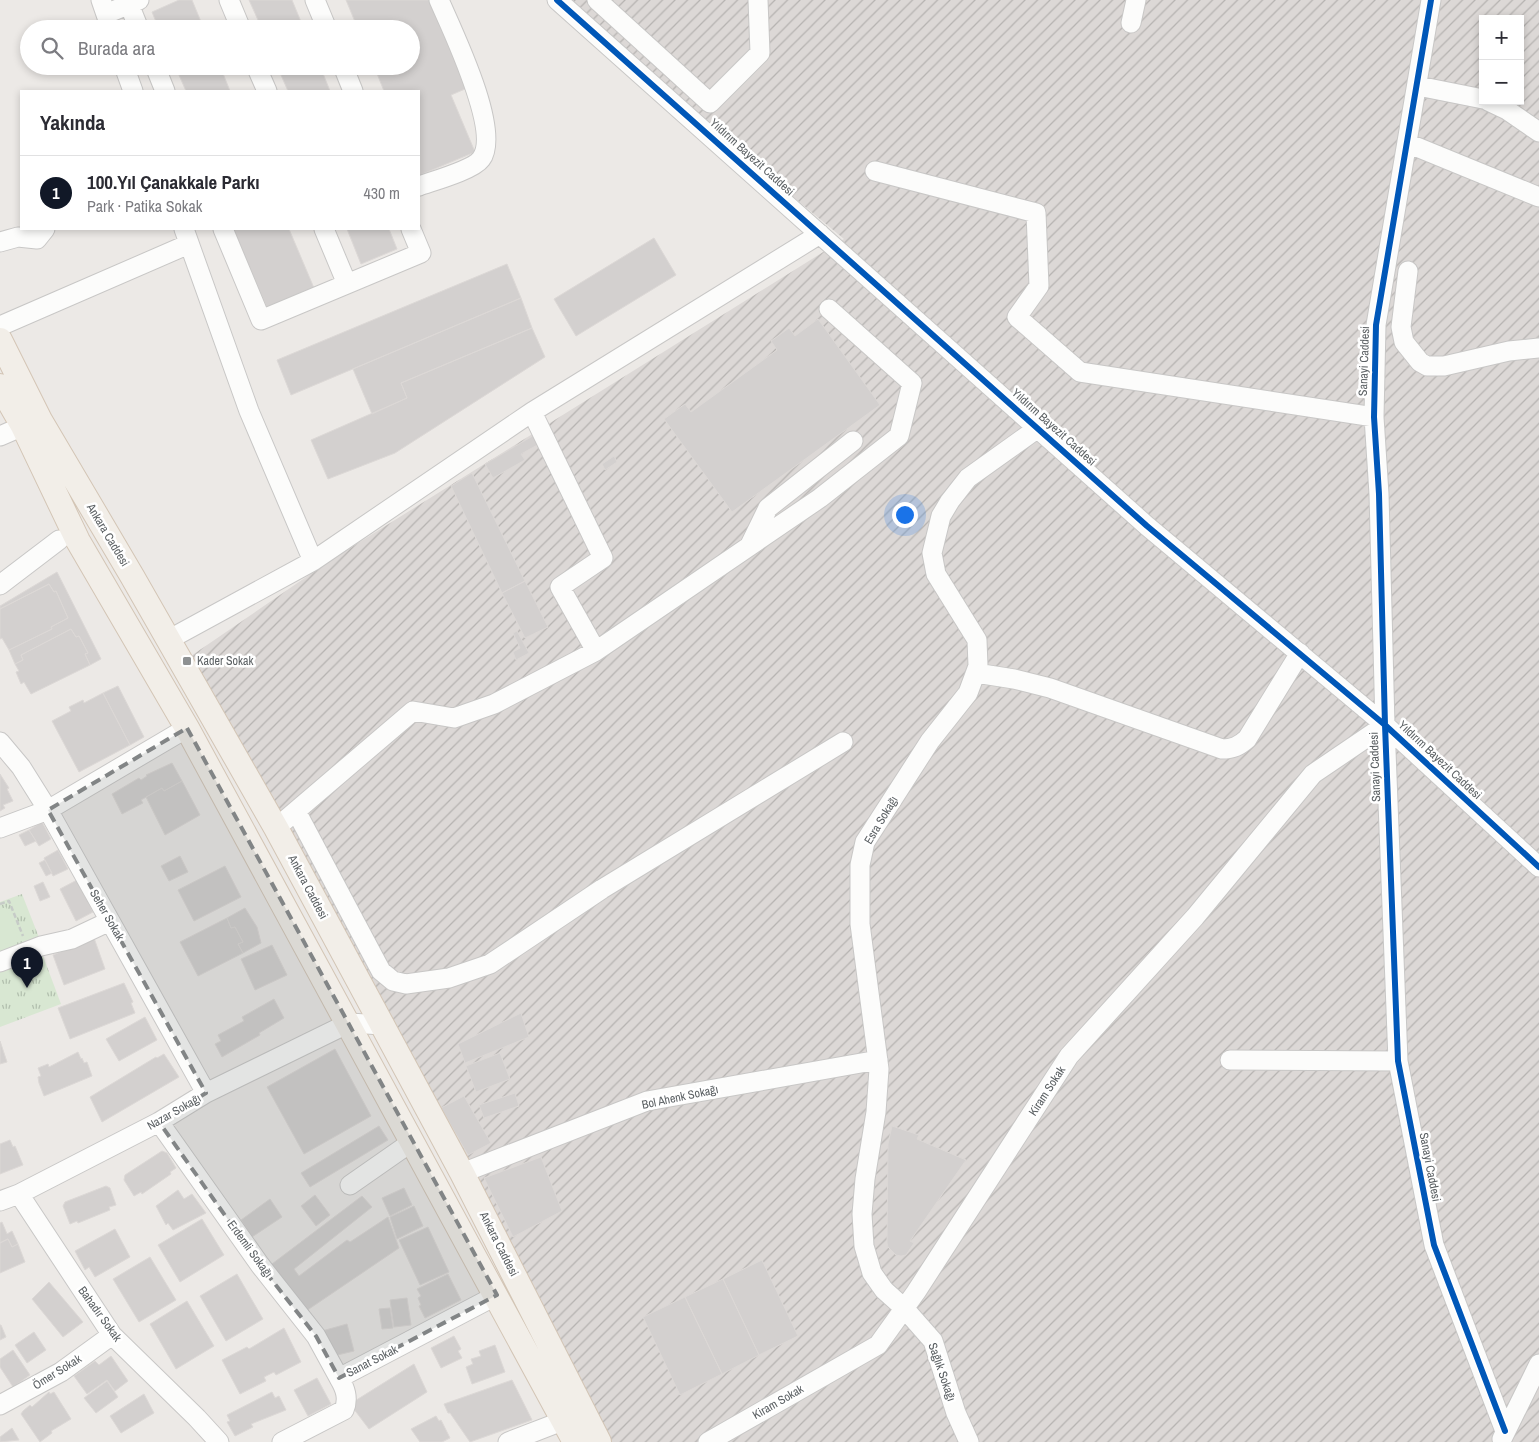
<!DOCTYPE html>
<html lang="tr">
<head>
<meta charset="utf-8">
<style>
	body { margin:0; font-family:"Archivo Narrow",sans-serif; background:#f2f2f3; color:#2b2b33 }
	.controls { position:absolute; right:15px; top:15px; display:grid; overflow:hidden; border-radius:0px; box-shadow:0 2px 8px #0003 }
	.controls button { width:45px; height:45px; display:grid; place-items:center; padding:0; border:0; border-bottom:1px solid #e1e1e2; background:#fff; color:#2b2b33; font:25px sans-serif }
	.you { position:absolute; left:904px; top:514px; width:18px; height:18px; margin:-12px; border:4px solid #fff; border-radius:50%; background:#1a73e8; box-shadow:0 0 0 8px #1a73e833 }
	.badge { display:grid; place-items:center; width:32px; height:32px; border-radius:50%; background:#111827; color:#fff; font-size:16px; font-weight:700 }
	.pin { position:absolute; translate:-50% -41px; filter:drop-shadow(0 1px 2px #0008) }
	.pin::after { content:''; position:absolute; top:26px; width:18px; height:15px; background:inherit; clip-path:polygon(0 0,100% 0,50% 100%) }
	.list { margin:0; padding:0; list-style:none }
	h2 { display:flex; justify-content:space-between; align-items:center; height:65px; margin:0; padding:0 20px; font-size:21px }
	h2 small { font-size:16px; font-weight:400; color:#7c7c81 }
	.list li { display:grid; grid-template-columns:32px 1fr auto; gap:15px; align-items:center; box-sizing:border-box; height:75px; padding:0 20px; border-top:1px solid #e1e1e2 }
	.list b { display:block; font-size:19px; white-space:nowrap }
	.list p { margin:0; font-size:16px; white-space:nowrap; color:#7c7c81 }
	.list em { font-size:16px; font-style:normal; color:#7c7c81 }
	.icon { flex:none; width:28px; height:28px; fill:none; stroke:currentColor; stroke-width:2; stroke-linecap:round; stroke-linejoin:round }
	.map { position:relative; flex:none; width:1539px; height:1442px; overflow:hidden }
	.search { position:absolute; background:#fff; box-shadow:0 2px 8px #0003; left:20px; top:20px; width:400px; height:55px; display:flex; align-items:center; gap:12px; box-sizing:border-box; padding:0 18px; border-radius:28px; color:#7c7c81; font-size:19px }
	.panel { position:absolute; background:#fff; box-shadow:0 2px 8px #0003; left:20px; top:90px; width:400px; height:140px; border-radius:0px }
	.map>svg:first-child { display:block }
</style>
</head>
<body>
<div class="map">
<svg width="1539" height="1442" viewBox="0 0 1539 1442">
	<defs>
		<pattern id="industrial-furrows" width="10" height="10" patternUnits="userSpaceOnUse" patternTransform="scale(1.25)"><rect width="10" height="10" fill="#dcd8d6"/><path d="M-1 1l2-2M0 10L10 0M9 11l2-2" fill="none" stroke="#b6b3b1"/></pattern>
		<pattern id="park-tufts" width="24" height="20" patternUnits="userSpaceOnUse" patternTransform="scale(1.25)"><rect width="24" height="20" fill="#d8e7d2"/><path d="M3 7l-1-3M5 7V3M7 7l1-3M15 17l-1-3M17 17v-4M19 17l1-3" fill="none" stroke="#b2bfae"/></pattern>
	</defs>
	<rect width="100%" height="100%" fill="#ece9e6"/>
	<path fill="url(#industrial-furrows)" fill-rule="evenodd" d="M 556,0 L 1539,0 L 1539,1442 L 610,1442 L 191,656 L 331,560 L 844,239 ZM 1483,19 L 1520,19 L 1520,101 L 1483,101 Z"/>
	<path fill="url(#park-tufts)" d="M 22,894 L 40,940 L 0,955 L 0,902 Z
		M 43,956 L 61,1004 L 0,1027 L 0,972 Z"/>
	<path fill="#d8e7d2" d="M 6,907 L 18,939 L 0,946 L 0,909 Z"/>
	<path fill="#d3d0cf" stroke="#dcd8d6" d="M 179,0 L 192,0 L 204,29 L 159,29 L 152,12 Z
		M 249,0 L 292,0 L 304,29 L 262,29 Z
		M 346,0 L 436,0 L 472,86 L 451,95 L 475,152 L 420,175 L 419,91 L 384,91 L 374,66 L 411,66 L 411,29 L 358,29 Z
		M 175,66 L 220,66 L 230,91 L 186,91 Z
		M 277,66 L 320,66 L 330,91 L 288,91 Z
		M 233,229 L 289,229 L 314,288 L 267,308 Z
		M 347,229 L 389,229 L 397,249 L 361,264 Z
		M 654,238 L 676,275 L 576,336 L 554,299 Z
		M 507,264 L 521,298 L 291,395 L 277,360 Z
		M 521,298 L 532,328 L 401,383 L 407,398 L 372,414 L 353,369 Z
		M 818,319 L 880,405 L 732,512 L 664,419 L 685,404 L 691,412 L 777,350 L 771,341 L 789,328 L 795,336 Z
		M 532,328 L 545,357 L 395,453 L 328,479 L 311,440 L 407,398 L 401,383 Z
		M 536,434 L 541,443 L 521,454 L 525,460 L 493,478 L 485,464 Z
		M 614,456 L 617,462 L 605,470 L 602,464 Z
		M 472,473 L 525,581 L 502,593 L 451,486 Z
		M 57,572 L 101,659 L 90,665 L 85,654 L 88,653 L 79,636 L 76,637 L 71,629 L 21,655 L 23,660 L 15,664 L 9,650 L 52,629 L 51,627 L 68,618 L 56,591 L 54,592 L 49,584 L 0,609 L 0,606 Z
		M 525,581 L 548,627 L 525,638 L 502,593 Z
		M 49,584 L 54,592 L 56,591 L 68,618 L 51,627 L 52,629 L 9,650 L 2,638 L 0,639 L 0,609 Z
		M 71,629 L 76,637 L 79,636 L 88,653 L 85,654 L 90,665 L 31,694 L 24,682 L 21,684 L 16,672 L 19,671 L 15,664 L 23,660 L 21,655 Z
		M 517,631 L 529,653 L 516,660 L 513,652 L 520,648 L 513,633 Z
		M 118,686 L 144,737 L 130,745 L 103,693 Z
		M 103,693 L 130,745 L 79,772 L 52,721 L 71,711 L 69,707 L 83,700 L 84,703 Z
		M 172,763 L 182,781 L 164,791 L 162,788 L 141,800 L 143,803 L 122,814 L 112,794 L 139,778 L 141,780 L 147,776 L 146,775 Z
		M 0,774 L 9,788 L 7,789 L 13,801 L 3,805 L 5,808 L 0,811 Z
		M 182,781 L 200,815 L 165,835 L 146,797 L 162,788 L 164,791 Z
		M 42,822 L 51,839 L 39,846 L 29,830 Z
		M 29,830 L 36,841 L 25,846 L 19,835 Z
		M 58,850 L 68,869 L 53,876 L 44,858 Z
		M 180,856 L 188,872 L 169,881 L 161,866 Z
		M 45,860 L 52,873 L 46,876 L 39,863 Z
		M 225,866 L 241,897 L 194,921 L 178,890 Z
		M 77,880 L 93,912 L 76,921 L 60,889 Z
		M 43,882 L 50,897 L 40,901 L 34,886 Z
		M 245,908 L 257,927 L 261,943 L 243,953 L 238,944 L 243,942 L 235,927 L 231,928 L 227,918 Z
		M 227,918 L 231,928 L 235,927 L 243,942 L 238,944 L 243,953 L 198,976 L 180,942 Z
		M 94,938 L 105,969 L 64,985 L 53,955 Z
		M 272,945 L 287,975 L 255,990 L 241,959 Z
		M 124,983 L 133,1002 L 131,1003 L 135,1013 L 70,1039 L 58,1008 Z
		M 274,999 L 284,1018 L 259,1033 L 260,1035 L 222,1057 L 215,1044 L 221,1041 L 218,1035 L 244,1021 L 242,1017 Z
		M 521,1013 L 529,1037 L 465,1063 L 458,1044 Z
		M 145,1017 L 157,1040 L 119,1061 L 106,1039 Z
		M 0,1041 L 7,1062 L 0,1064 Z
		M 335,1049 L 371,1116 L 304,1154 L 267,1087 Z
		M 78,1052 L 81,1059 L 82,1058 L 84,1063 L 87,1062 L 92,1076 L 44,1096 L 39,1083 L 38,1077 L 41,1076 L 38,1068 L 48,1064 L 49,1067 Z
		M 500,1053 L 510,1079 L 476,1092 L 466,1066 Z
		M 164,1054 L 179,1077 L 102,1122 L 90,1097 L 156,1057 L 157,1058 Z
		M 515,1093 L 519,1106 L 484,1118 L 479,1105 Z
		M 464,1096 L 491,1143 L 468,1155 L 441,1108 Z
		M 379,1126 L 388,1140 L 310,1187 L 301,1173 Z
		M 892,1126 L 919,1135 L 917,1139 L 966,1160 L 910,1241 L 914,1243 L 906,1255 L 901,1256 L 896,1255 L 888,1247 L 887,1243 L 888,1144 Z
		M 10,1140 L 13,1147 L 15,1146 L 23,1165 L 0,1174 L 0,1144 Z
		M 162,1151 L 167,1153 L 176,1168 L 170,1172 L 171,1174 L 142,1194 L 141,1192 L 134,1196 L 124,1180 L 125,1175 Z
		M 541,1157 L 562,1211 L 513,1237 L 484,1178 Z
		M 106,1186 L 110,1188 L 116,1205 L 109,1207 L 110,1210 L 78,1223 L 77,1221 L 70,1224 L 63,1206 L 65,1202 Z
		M 404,1188 L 412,1205 L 390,1216 L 382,1198 Z
		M 178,1190 L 184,1199 L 192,1194 L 206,1213 L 173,1230 L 168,1223 L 166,1225 L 156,1206 Z
		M 315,1195 L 330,1215 L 316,1226 L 301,1206 Z
		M 362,1196 L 372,1207 L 294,1269 L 299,1276 L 347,1240 L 350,1242 L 388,1217 L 399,1248 L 306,1311 L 268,1267 Z
		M 270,1199 L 282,1217 L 252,1237 L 241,1220 Z
		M 414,1206 L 423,1226 L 397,1239 L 390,1217 Z
		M 202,1219 L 224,1255 L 180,1282 L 158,1245 Z
		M 2,1222 L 7,1234 L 12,1231 L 18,1244 L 12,1247 L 8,1239 L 0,1243 L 0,1223 Z
		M 428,1227 L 449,1272 L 420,1285 L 399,1240 Z
		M 115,1229 L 130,1257 L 95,1277 L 89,1267 L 85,1270 L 75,1251 Z
		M 8,1239 L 12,1247 L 18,1244 L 25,1262 L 0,1273 L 0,1243 Z
		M 150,1257 L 176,1300 L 139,1322 L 113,1279 Z
		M 762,1260 L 798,1336 L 759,1355 L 723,1279 Z
		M 237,1274 L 263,1319 L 226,1341 L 200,1296 Z
		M 448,1274 L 461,1300 L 425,1318 L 419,1306 L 421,1305 L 418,1298 L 421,1296 L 417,1289 Z
		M 723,1279 L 759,1355 L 722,1374 L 685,1297 Z
		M 49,1282 L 83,1322 L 63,1337 L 32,1299 Z
		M 685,1297 L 722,1374 L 680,1395 L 643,1317 Z
		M 407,1298 L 411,1325 L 394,1327 L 390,1300 Z
		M 187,1301 L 214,1346 L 176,1369 L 150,1324 Z
		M 390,1308 L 393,1328 L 382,1329 L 379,1309 Z
		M 347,1324 L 354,1351 L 329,1357 L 322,1331 Z
		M 1,1325 L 6,1337 L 0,1340 L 0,1325 Z
		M 284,1328 L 301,1362 L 276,1375 L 274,1372 L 264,1377 L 266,1381 L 240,1394 L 222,1360 L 247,1347 L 249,1349 Z
		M 34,1332 L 46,1350 L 27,1363 L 15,1345 Z
		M 454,1336 L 461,1349 L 458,1351 L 462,1358 L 441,1368 L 431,1348 Z
		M 495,1345 L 505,1372 L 472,1384 L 466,1367 L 473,1364 L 471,1359 L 481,1356 L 479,1351 Z
		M 13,1350 L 30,1375 L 13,1387 L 0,1367 L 0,1359 Z
		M 111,1356 L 128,1381 L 115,1391 L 107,1380 L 87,1394 L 74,1376 L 95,1361 L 99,1365 Z
		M 414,1364 L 427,1392 L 369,1429 L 350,1404 Z
		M 317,1378 L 331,1404 L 308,1416 L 294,1390 Z
		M 512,1380 L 532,1420 L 470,1442 L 450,1413 L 448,1413 L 444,1404 Z
		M 107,1381 L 118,1397 L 96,1413 L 84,1398 Z
		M 49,1392 L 50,1394 L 54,1392 L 71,1419 L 51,1431 L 52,1433 L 40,1442 L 21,1414 L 23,1411 L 30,1405 L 32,1407 Z
		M 272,1392 L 275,1398 L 279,1396 L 286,1410 L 251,1424 L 253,1427 L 235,1436 L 227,1422 L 230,1421 L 227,1415 Z
		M 144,1394 L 154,1413 L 121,1433 L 110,1416 Z
		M 436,1416 L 439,1421 L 441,1420 L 450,1438 L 442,1442 L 420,1442 L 411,1429 Z
		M 12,1428 L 19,1440 L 0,1442 L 0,1437 Z"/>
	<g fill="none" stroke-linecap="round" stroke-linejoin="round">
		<g stroke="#c8c7c6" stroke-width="21">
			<path id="minor" d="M 101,0 L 111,29
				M 229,0 L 241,29
				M 315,0 L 327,29
				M 557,0 L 1147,526 L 1385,725 L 1539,867
				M 597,0 L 710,103 L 760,53 L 758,0
				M 1431,0 L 1376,325 L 1374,417 L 1379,494 L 1385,725 L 1398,1061 L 1434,1245 L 1505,1431
				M 129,4 L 139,29
				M 106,14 L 139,0
				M 1131,23 L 1136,0
				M 124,66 L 133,91
				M 155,66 L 165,91
				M 256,66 L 267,91
				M 343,66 L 353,91
				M 1418,86 L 1483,99
				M 1488,101 L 1507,110 L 1539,132
				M 1407,143 L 1539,197
				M 875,171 L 1036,213 L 1039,286 L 1017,317 L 1080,372 L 1374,417
				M 419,186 C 433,181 473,170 481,159 C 502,132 452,30 439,0
				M 184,229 L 249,411 L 313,561
				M 223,229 L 261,320 L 347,284 L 324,229
				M 0,242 L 18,237 L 37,239 L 45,229
				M 1408,271 L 1401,327 L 1404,342 L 1420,362 L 1427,366 L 1444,366 L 1509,351 L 1539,348
				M 347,284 L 421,253 L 411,229
				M 0,326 L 189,244
				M 532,412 L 603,558 L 560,587 L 596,651
				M 0,436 L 23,426
				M 750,545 L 768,508 L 853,441
				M 0,585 L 59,540
				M 168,640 L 313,561 L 532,412 L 820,234
				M 976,673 L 1014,679 L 1050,688 L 1222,749 C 1233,749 1239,746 1247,739 L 1300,653
				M 0,742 L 21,767 L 48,810 L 206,1093
				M 296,811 L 381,971 L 393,981 L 406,984 L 449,978 L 490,964 L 602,889 L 843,742
				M 0,828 L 48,810 L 187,728
				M 276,828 L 413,711 L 454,718 L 494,704 L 596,651 L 820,498 L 899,436 L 912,383 L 829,309
				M 0,962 L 41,946 L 72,939 L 110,921
				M 1230,1060 L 1398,1061
				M 159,1122 L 260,1265 L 316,1336 L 339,1378
				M 462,1173 L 647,1101 L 878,1060
				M 350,1185 L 413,1141
				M 19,1194 L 112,1335 L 197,1418 L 219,1442
				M 0,1201 L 19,1194 L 159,1122 L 206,1093 L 349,1023 L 383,1025
				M 0,1405 L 61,1372 L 112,1335
				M 1502,1439 L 1539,1364
				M 282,1442 L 344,1410 C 349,1398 345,1388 339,1378 L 497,1295
				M 508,1442 L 565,1420
				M 708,1442 L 878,1345 L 916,1292 L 1069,1056 L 1195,917 L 1313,774 L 1385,725
				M 969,1442 L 956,1413 L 933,1341 L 904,1308 L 884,1290 L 872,1273 L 864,1246 L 862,1214 L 865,1179 L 876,1112 L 879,1069 L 860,924 L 860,865 L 865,842 L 930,741 L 968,693 L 978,666 L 977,640 L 936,574 L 932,553 L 941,516 L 950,501 L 968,478 L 1038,428"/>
		</g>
		<g stroke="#d3c5b5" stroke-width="26">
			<path id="major" d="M 0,340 L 40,420 L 132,576 L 276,828 L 462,1173 L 599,1442
				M 0,386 L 23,426 L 78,541 L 187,728 L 575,1442"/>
		</g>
		<path stroke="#c6cbc7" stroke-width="2.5" stroke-dasharray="5 2.5" stroke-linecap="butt" d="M 0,904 L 9,901 L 23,936"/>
		<use href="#minor" stroke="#fcfcfb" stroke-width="19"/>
		<use href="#major" stroke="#f2eee8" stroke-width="24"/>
		<g stroke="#fff" stroke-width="9">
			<path id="cycleway" d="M 557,0 L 1147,526 L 1385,725 L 1539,867
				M 1431,0 L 1376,325 L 1374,417 L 1379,494 L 1385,725 L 1398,1061 L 1434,1245 L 1505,1431"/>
		</g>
		<use href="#cycleway" stroke="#0057b8" stroke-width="6"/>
	</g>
	<path fill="#828586" fill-opacity="0.2" stroke="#828586" stroke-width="4" stroke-dasharray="10 6" stroke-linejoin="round" d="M 187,728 L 497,1295 L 339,1378 L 316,1336 L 260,1265 L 159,1122 L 206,1093 L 48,810 Z"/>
	<rect fill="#8e9192" stroke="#fff" stroke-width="2" x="182" y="656" width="10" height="10" rx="2.5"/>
	<g text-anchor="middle" stroke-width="5" stroke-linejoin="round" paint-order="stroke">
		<g font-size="12" fill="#5c6164" stroke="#fff">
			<text transform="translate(752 157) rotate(42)" y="4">Yıldırım Bayezit Caddesi</text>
			<text transform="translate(1364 361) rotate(-88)" y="4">Sanayi Caddesi</text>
			<text transform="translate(1054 427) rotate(42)" y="4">Yıldırım Bayezit Caddesi</text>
			<text transform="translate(108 535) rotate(59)" y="4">Ankara Caddesi</text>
			<text transform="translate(1440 760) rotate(43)" y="4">Yıldırım Bayezit Caddesi</text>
			<text transform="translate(1375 767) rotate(-92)" y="4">Sanayi Caddesi</text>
			<text transform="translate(881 820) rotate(-59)" y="4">Esra Sokağı</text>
			<text transform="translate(308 887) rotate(62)" y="4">Ankara Caddesi</text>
			<text transform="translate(107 915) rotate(60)" y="4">Seher Sokak</text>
			<text transform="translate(1047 1091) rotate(-57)" y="4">Kiram Sokak</text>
			<text transform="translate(680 1097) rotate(-12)" y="4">Bol Ahenk Sokağı</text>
			<text transform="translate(174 1112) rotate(-30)" y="4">Nazar Sokağı</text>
			<text transform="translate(1430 1167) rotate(79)" y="4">Sanayi Caddesi</text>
			<text transform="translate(499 1244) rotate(63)" y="4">Ankara Caddesi</text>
			<text transform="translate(250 1249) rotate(54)" y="4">Erdemli Sokağı</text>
			<text transform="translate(100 1314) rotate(54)" y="4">Bahadır Sokak</text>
			<text transform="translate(372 1361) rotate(-27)" y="4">Sanat Sokak</text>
			<text transform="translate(57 1372) rotate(-32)" y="4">Ömer Sokak</text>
			<text transform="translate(942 1372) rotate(71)" y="4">Sağlık Sokağı</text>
			<text transform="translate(778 1402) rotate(-30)" y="4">Kiram Sokak</text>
		</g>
		<g font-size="12" fill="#5c6164" stroke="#fff" text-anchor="start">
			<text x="197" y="665">Kader Sokak</text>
		</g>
	</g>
</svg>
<div class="controls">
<button>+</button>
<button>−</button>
</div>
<div class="you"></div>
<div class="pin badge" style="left:27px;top:988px">1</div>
<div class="search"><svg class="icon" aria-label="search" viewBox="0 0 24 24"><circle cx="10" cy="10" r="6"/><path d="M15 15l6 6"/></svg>Burada ara</div>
<section class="panel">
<h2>Yakında<small></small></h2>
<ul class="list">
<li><span class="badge">1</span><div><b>100.Yıl Çanakkale Parkı</b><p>Park · Patika Sokak</p></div><em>430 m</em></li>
</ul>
</section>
</div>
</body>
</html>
